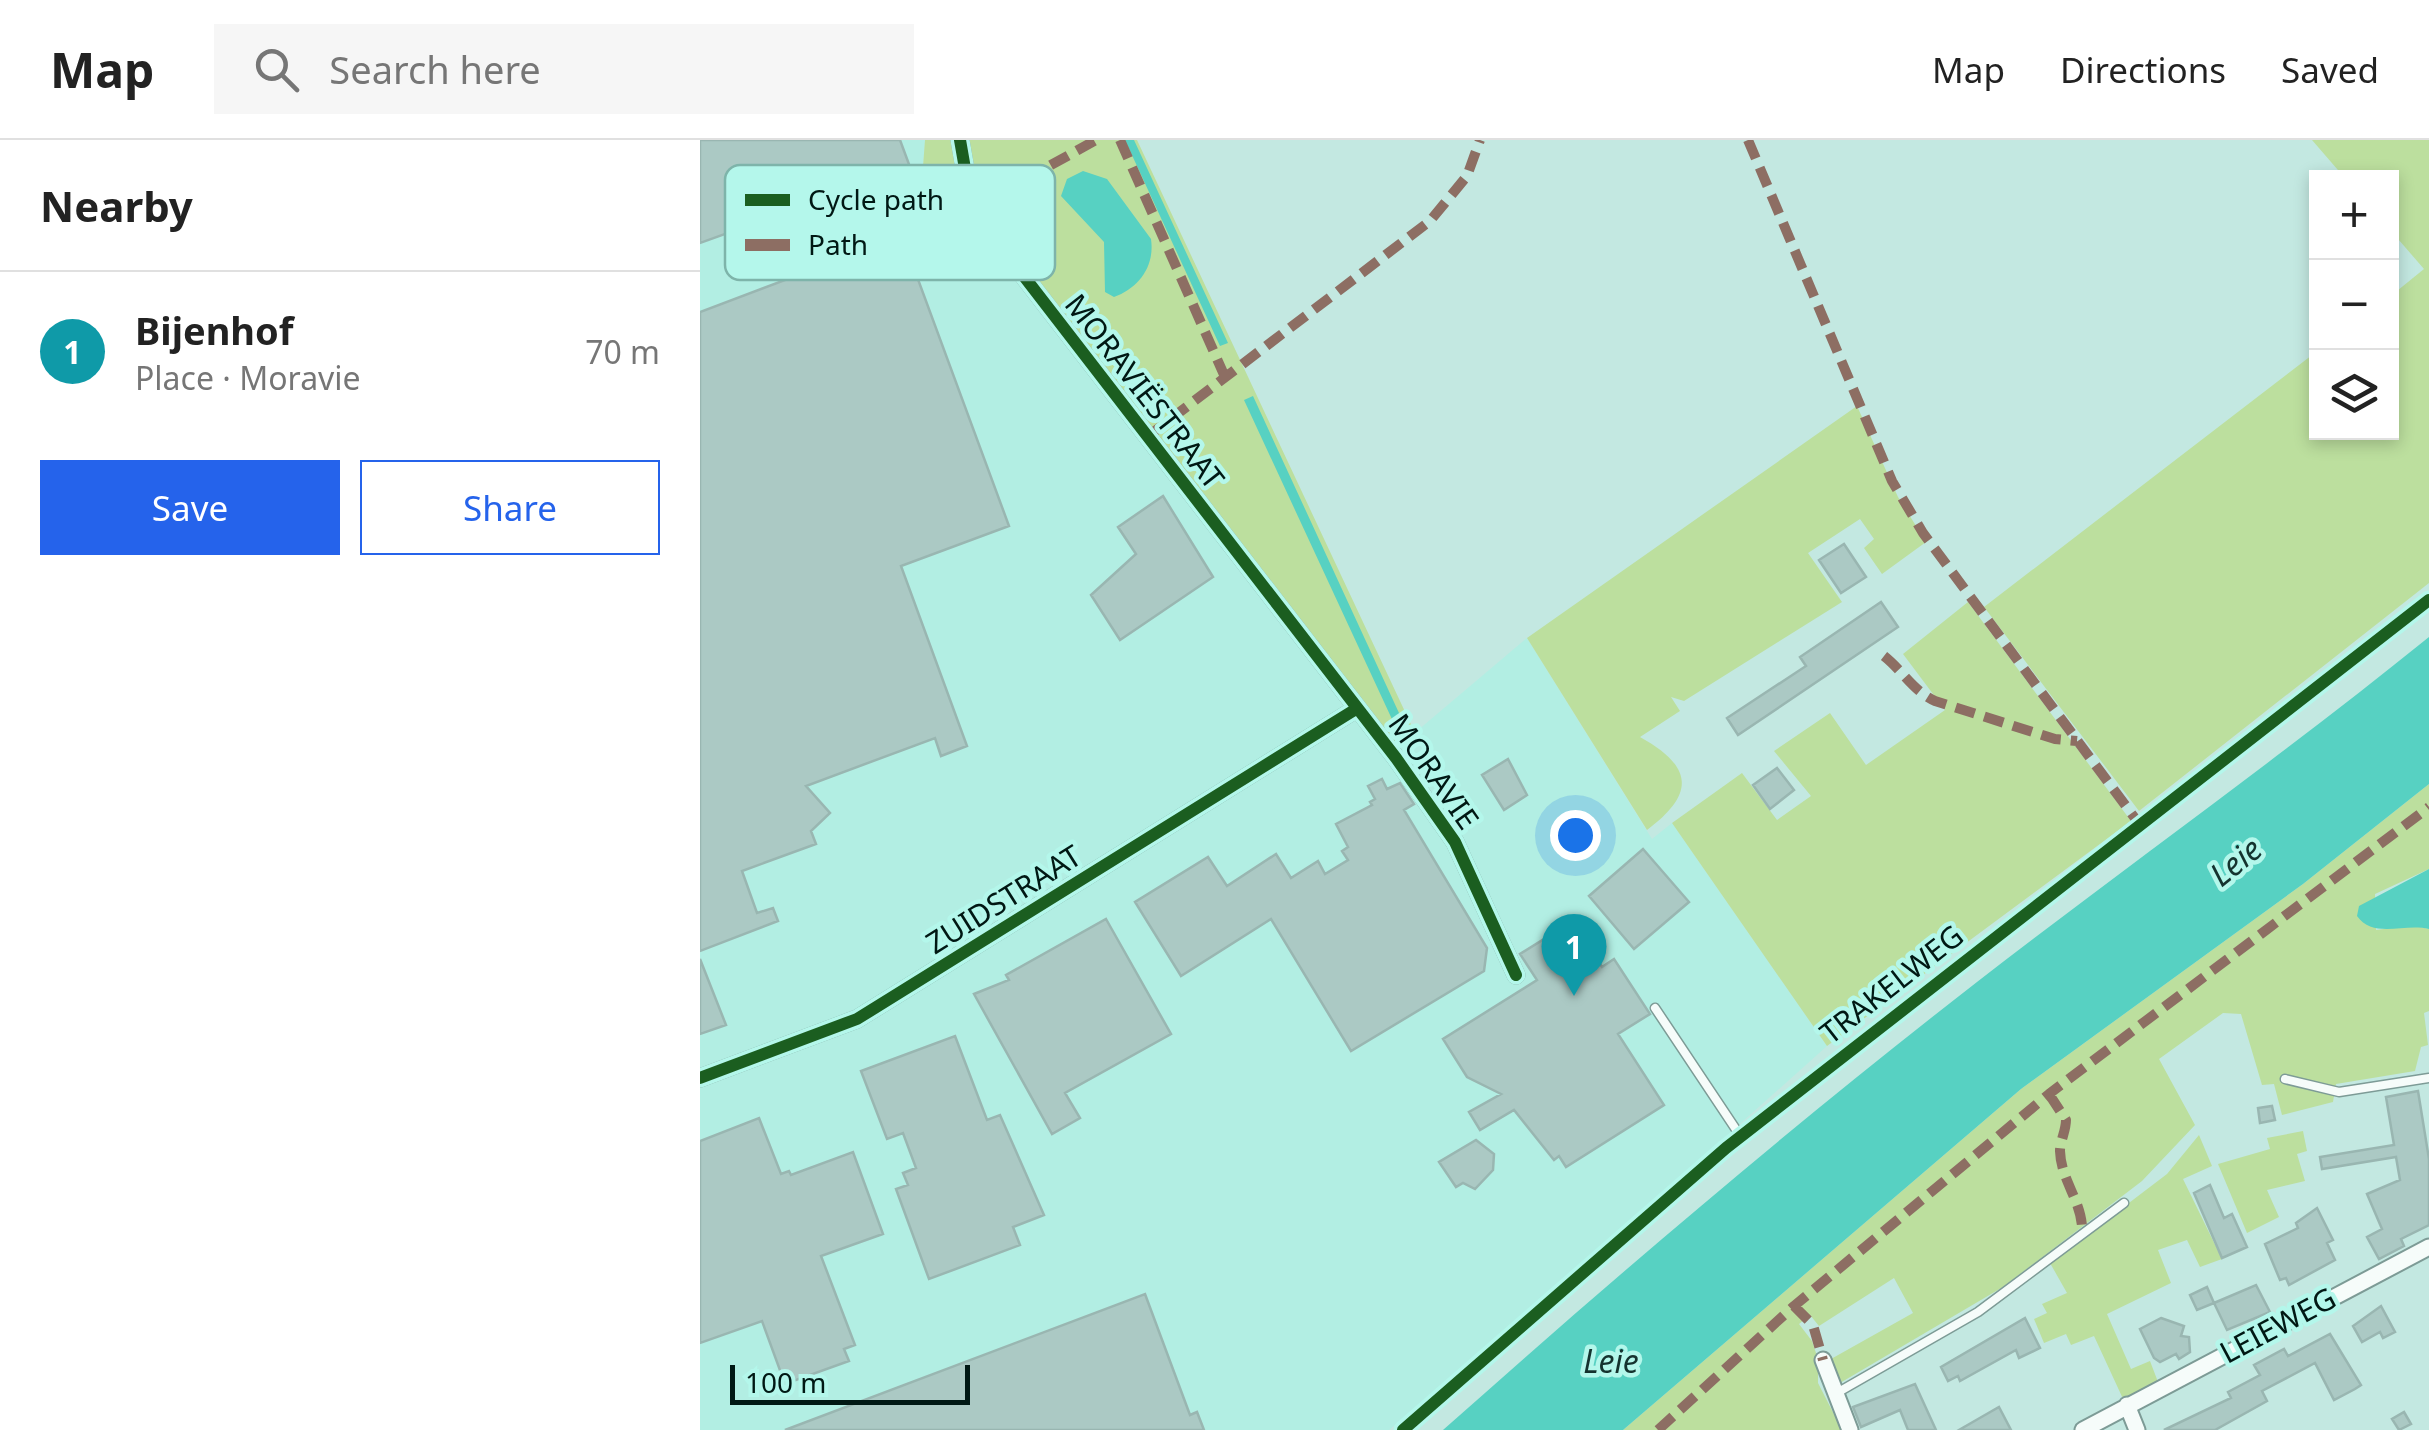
<!DOCTYPE html>
<html lang="en">
<head>
<meta charset="utf-8">
<style>
	body { margin:0; font-family:"Noto Sans",sans-serif; background:#f6f6f6; color:#222 }
	.controls { position:absolute; right:30px; top:30px; display:grid; overflow:hidden; border-radius:0px; box-shadow:0 5px 15px #0003 }
	.controls button { width:90px; height:90px; display:grid; place-items:center; padding:0; border:0; border-bottom:2px solid #e0e0e0; background:#fff; color:#222; font:50px sans-serif }
	.scale { position:absolute; left:30px; bottom:25px; width:240px; box-sizing:border-box; padding-left:10px; border:5px solid #001814; border-top:0; font-size:28px; line-height:35px; white-space:nowrap; color:#001814; -webkit-text-stroke:8px #b4f7eb; paint-order:stroke }
	.you { position:absolute; left:875px; top:695px; width:35px; height:35px; margin:-25px; border:8px solid #fff; border-radius:50%; background:#1a73e8; box-shadow:0 0 0 15px #1a73e833 }
	.badge { display:grid; place-items:center; width:65px; height:65px; border-radius:50%; background:#2563eb; color:#fff; font-size:32px; font-weight:700 }
	.pin { position:absolute; translate:-50% -82px; filter:drop-shadow(0 2px 5px #0008) }
	.pin::after { content:''; position:absolute; top:52px; width:35px; height:30px; background:inherit; clip-path:polygon(0 0,100% 0,50% 100%) }
	.list { margin:0; padding:0; list-style:none }
	h2 { display:flex; justify-content:space-between; align-items:center; height:130px; margin:0; padding:0 40px; font-size:42px }
	h2 small { font-size:32px; font-weight:400; color:#767676 }
	.list li { display:grid; grid-template-columns:65px 1fr auto; gap:30px; align-items:center; box-sizing:border-box; height:160px; padding:0 40px; border-top:2px solid #e0e0e0 }
	.list b { display:block; font-size:38px; white-space:nowrap }
	.list p { margin:0; font-size:32px; white-space:nowrap; color:#767676 }
	.list em { font-size:32px; font-style:normal; color:#767676 }
	.actions { display:flex; gap:20px; padding:30px 40px }
	.actions a { flex:1; padding:22px 0; border:2px solid #2563eb; border-radius:0px; text-align:center; font-size:35px; color:#2563eb }
	.actions .main { background:#2563eb; color:#fff }
	.icon { flex:none; width:55px; height:55px; fill:none; stroke:currentColor; stroke-width:2; stroke-linecap:round; stroke-linejoin:round }
	.map { position:relative; flex:none; width:1729px; height:1290px; overflow:hidden }
	header { display:flex; align-items:center; gap:60px; box-sizing:border-box; height:140px; padding:0 50px; background:#fff; border-bottom:2px solid #e0e0e0 }
	header strong { font-size:48px }
	nav { display:flex; gap:55px; margin-inline-start:auto; font-size:35px }
	.search { width:700px; height:90px; background:#f6f6f6; display:flex; align-items:center; gap:25px; box-sizing:border-box; padding:0 35px; border-radius:0px; color:#767676; font-size:38px }
	main { display:flex }
	aside { flex:1; background:#fff }
	.map>svg:first-child { display:block }
</style>
</head>
<body>
<header>
<strong>Map</strong>
<div class="search"><svg class="icon" aria-label="search" viewBox="0 0 24 24"><circle cx="10" cy="10" r="6"/><path d="M15 15l6 6"/></svg>Search here</div>
<nav><a>Map</a><a>Directions</a><a>Saved</a></nav>
</header>
<main>
<aside>
<h2>Nearby<small></small></h2>
<ul class="list">
<li><span class="badge" style="background:#0f9aa8">1</span><div><b>Bijenhof</b><p>Place · Moravie</p></div><em>70 m</em></li>
</ul>
<div class="actions"><a class="main">Save</a><a>Share</a></div>
</aside>
<div class="map">
<svg width="1729" height="1290" viewBox="0 0 1729 1290">
	<rect width="100%" height="100%" fill="#c3e8e1"/>
	<path fill="#b2eee3" d="M 0,0 L 225,0 L 222,40 L 201,67 L 256,56 L 685,618 L 827,498 L 952,699 L 972,683 L 1127,906 L 821,1180 L 689,1290 L 0,1290 Z"/>
	<path fill="#bcdf9e" d="M 225,0 L 255,0 L 256,56 L 199,67 L 222,40 Z
		M 266,0 L 437,0 L 715,593 L 698,607 L 279,70 Z
		M 1612,0 L 1729,0 L 1729,443 L 1439,671 L 1284,467 L 1616,212 L 1616,292 L 1692,292 L 1692,155 L 1724,129 L 1692,92 L 1692,38 L 1644,37 Z
		M 1157,266 L 1198,357 L 1226,402 L 1182,434 L 1164,408 L 1174,399 L 1160,379 L 1108,413 L 1142,462 L 984,561 L 971,557 L 980,571 L 940,597 C 994,627 995,654 947,690 L 827,498 Z
		M 1268,462 L 1431,681 L 1127,906 L 972,683 L 1042,633 L 1077,680 L 1111,656 L 1074,611 L 1130,573 L 1166,625 L 1245,570 L 1203,514 Z
		M 1729,644 L 1729,729 L 1675,754 L 1676,790 L 1712,785 L 1729,789 L 1729,871 L 1724,873 L 1728,905 L 1721,907 L 1715,931 L 1636,944 L 1633,962 L 1582,975 L 1574,944 L 1562,945 L 1541,874 L 1523,873 L 1459,919 L 1495,985 L 1442,1041 L 1303,1147 L 1140,1243 L 1131,1219 L 1213,1173 L 1194,1138 L 1119,1186 L 1110,1175 L 1099,1184 L 1112,1201 L 1118,1219 L 1118,1243 L 1142,1290 L 923,1290 L 1321,949 L 1603,744 Z
		M 1603,991 L 1607,1011 L 1597,1014 L 1605,1041 L 1567,1050 L 1579,1077 L 1547,1093 L 1518,1024 L 1570,1009 L 1567,998 Z
		M 1499,995 L 1512,1026 L 1483,1039 L 1522,1119 L 1500,1127 L 1487,1100 L 1458,1110 L 1471,1143 L 1407,1174 L 1431,1229 L 1450,1221 L 1458,1242 L 1424,1261 L 1394,1196 L 1371,1205 L 1366,1194 L 1344,1203 L 1334,1179 L 1347,1173 L 1342,1164 L 1367,1153 L 1350,1123 L 1467,1034 Z"/>
	<path fill="#57d1c2" d="M 425,0 L 434,0 L 528,203 L 520,206 Z
		M 383,31 L 407,39 L 451,99 C 455,126 439,148 414,157 L 405,152 L 404,102 L 361,56 L 367,39 Z
		M 553,256 L 705,586 L 697,590 L 544,260 Z
		M 1729,497 L 1729,644 L 1603,744 L 1321,949 L 923,1290 L 743,1290 C 916,1136 1094,984 1277,842 C 1427,726 1582,616 1729,497 Z
		M 1729,729 L 1729,789 C 1704,783 1673,799 1657,776 L 1659,766 Z"/>
	<path fill="#abc9c4" stroke="#99b6b1" stroke-width="2.5" d="M 0,0 L 200,0 L 210,27 L 0,103 Z
		M 202,96 L 309,386 L 201,426 L 267,606 L 241,616 L 235,598 L 106,646 L 130,673 L 111,691 L 116,704 L 42,731 L 57,773 L 73,768 L 78,781 L 0,811 L 0,172 Z
		M 463,356 L 513,437 L 420,500 L 391,455 L 436,414 L 418,387 Z
		M 1144,404 L 1166,437 L 1141,453 L 1119,420 Z
		M 1181,462 L 1198,487 L 1038,595 L 1027,578 L 1106,526 L 1100,517 Z
		M 808,619 L 827,655 L 804,670 L 782,635 Z
		M 1077,628 L 1094,650 L 1070,669 L 1053,645 Z
		M 682,639 L 687,649 L 700,643 L 714,664 L 704,670 L 787,808 L 784,831 L 651,911 L 571,779 L 481,836 L 435,762 L 508,717 L 527,746 L 576,714 L 591,738 L 618,721 L 625,734 L 648,720 L 642,711 L 648,707 L 636,684 L 672,665 L 670,662 L 675,659 L 668,646 Z
		M 943,709 L 989,762 L 934,809 L 889,756 Z
		M 406,779 L 471,894 L 365,953 L 380,978 L 352,994 L 274,854 L 309,840 L 306,835 Z
		M 873,781 L 902,827 L 914,819 L 950,874 L 918,894 L 964,965 L 866,1027 L 859,1016 L 854,1020 L 814,970 L 780,990 L 769,972 L 801,954 L 767,937 L 743,899 L 837,840 L 820,814 Z
		M 0,819 L 26,885 L 0,894 Z
		M 255,896 L 287,980 L 300,975 L 344,1075 L 313,1087 L 320,1105 L 229,1139 L 196,1049 L 208,1045 L 203,1033 L 216,1028 L 203,993 L 187,999 L 161,931 Z
		M 1718,951 L 1729,1019 L 1729,1085 L 1701,1099 L 1704,1106 L 1679,1119 L 1667,1097 L 1682,1089 L 1667,1054 L 1700,1040 L 1696,1017 L 1622,1029 L 1620,1017 L 1694,1005 L 1686,957 Z
		M 1572,966 L 1575,980 L 1560,983 L 1558,968 Z
		M 59,978 L 81,1034 L 89,1031 L 91,1035 L 153,1012 L 183,1094 L 121,1116 L 155,1205 L 144,1209 L 149,1221 L 85,1244 L 62,1181 L 0,1203 L 0,1001 Z
		M 776,1000 L 794,1014 L 793,1030 L 775,1049 L 763,1043 L 756,1047 L 739,1022 Z
		M 1510,1045 L 1524,1078 L 1532,1074 L 1547,1107 L 1522,1118 L 1494,1053 Z
		M 1617,1068 L 1633,1100 L 1627,1103 L 1635,1120 L 1589,1145 L 1586,1138 L 1580,1140 L 1565,1104 L 1598,1088 L 1596,1083 Z
		M 1556,1145 L 1570,1172 L 1527,1190 L 1514,1163 Z
		M 1507,1147 L 1514,1163 L 1497,1170 L 1490,1155 Z
		M 445,1154 L 490,1275 L 497,1272 L 504,1290 L 85,1290 Z
		M 1681,1166 L 1695,1192 L 1683,1198 L 1680,1192 L 1662,1202 L 1653,1186 Z
		M 1325,1178 L 1340,1208 L 1319,1218 L 1316,1210 L 1260,1241 L 1258,1236 L 1248,1241 L 1241,1227 Z
		M 1461,1178 L 1484,1186 L 1481,1196 L 1489,1197 L 1490,1212 L 1479,1219 L 1476,1214 L 1460,1222 L 1454,1218 L 1440,1189 Z
		M 1630,1194 L 1661,1245 L 1655,1249 L 1634,1260 L 1615,1223 L 1562,1251 L 1567,1261 L 1515,1290 L 1464,1290 L 1531,1258 L 1528,1252 L 1560,1235 L 1554,1225 L 1584,1209 L 1588,1216 Z
		M 1215,1244 L 1236,1290 L 1208,1290 L 1200,1270 L 1161,1287 L 1153,1267 Z
		M 1299,1267 L 1311,1290 L 1259,1290 L 1278,1279 Z
		M 1704,1272 L 1711,1284 L 1699,1290 L 1692,1279 Z"/>
	<g fill="none" stroke-linecap="round" stroke-linejoin="round">
		<g stroke="#7d9b96" stroke-width="11">
			<path id="lane" d="M 955,868 L 1041,997
				M 1585,939 L 1639,952 L 1729,938
				M 1135,1254 L 1278,1172 L 1424,1063
				M 703,1290 L 1026,1008 L 1729,460"/>
		</g>
		<g stroke="#7d9b96" stroke-width="19">
			<path id="street" d="M 260,0 L 272,69 L 696,618 L 755,702 L 816,835
				M 0,938 L 157,879 L 656,569
				M 1123,1220 L 1150,1290
				M 1427,1265 L 1437,1290
				M 1383,1290 L 1729,1107"/>
		</g>
		<use href="#lane" stroke="#f6fcfa" stroke-width="8"/>
		<use href="#street" stroke="#f6fcfa" stroke-width="15"/>
		<path stroke="#8d6e63" stroke-width="10" stroke-dasharray="20 10" stroke-linecap="butt" d="M 420,0 L 525,237
			M 1048,0 L 1192,341 L 1223,393 L 1440,685
			M 272,69 L 396,0
			M 447,297 L 730,81 L 767,36 L 780,0
			M 1184,516 C 1203,531 1212,550 1235,561 L 1355,599 L 1377,601
			M 1349,954 L 1366,980 C 1366,991 1360,1001 1360,1011 C 1361,1042 1384,1063 1382,1094
			M 1094,1166 L 1113,1185 L 1123,1220
			M 958,1290 L 1094,1166 L 1349,954 L 1729,667"/>
		<g stroke="#b4f7eb" stroke-width="19">
			<path id="cycleway" d="M 260,0 L 272,69 L 696,618 L 755,702 L 816,835
				M 0,938 L 157,879 L 656,569
				M 703,1290 L 1026,1008 L 1729,460"/>
		</g>
		<use href="#cycleway" stroke="#1b5e20" stroke-width="12"/>
	</g>
	<g text-anchor="middle" stroke-width="9" stroke-linejoin="round" paint-order="stroke">
		<g font-size="30" fill="#001814" stroke="#b4f7eb">
			<text transform="translate(444 252) rotate(52)" y="10">MORAVIËSTRAAT</text>
			<text transform="translate(733 632) rotate(55)" y="10">MORAVIE</text>
			<text transform="translate(304 760) rotate(-32)" y="10">ZUIDSTRAAT</text>
			<text transform="translate(1192 845) rotate(-38)" y="10">TRAKELWEG</text>
			<text transform="translate(1578 1186) rotate(-28)" y="10">LEIEWEG</text>
		</g>
		<g font-size="32" font-style="italic" fill="#15332f" stroke="#b4f7eb">
			<text transform="translate(1536 722) rotate(-39)" y="11">Leie</text>
			<text x="911" y="1233">Leie</text>
		</g>
	</g>
	<rect x="25" y="25" width="330" height="115" rx="15" fill="#b4f7eb" stroke="#7eb4aa" stroke-width="2.5"/>
	<rect x="45" y="54" width="45" height="12" fill="#1b5e20"/>
	<rect x="45" y="99" width="45" height="12" fill="#8d6e63"/>
	<g font-size="28" fill="#001814">
		<text x="108" y="70">Cycle path</text>
		<text x="108" y="115">Path</text>
	</g>
</svg>
<div class="controls">
<button>+</button>
<button>−</button>
<button><svg class="icon" aria-label="layers" viewBox="0 0 24 24"><path d="M12 4l9 5-9 5-9-5zM3 14l9 5 9-5"/></svg></button>
</div>
<div class="scale">100 m</div>
<div class="you"></div>
<div class="pin badge" style="left:874px;top:856px;background:#0f9aa8">1</div>
</div>
</main>
</body>
</html>
